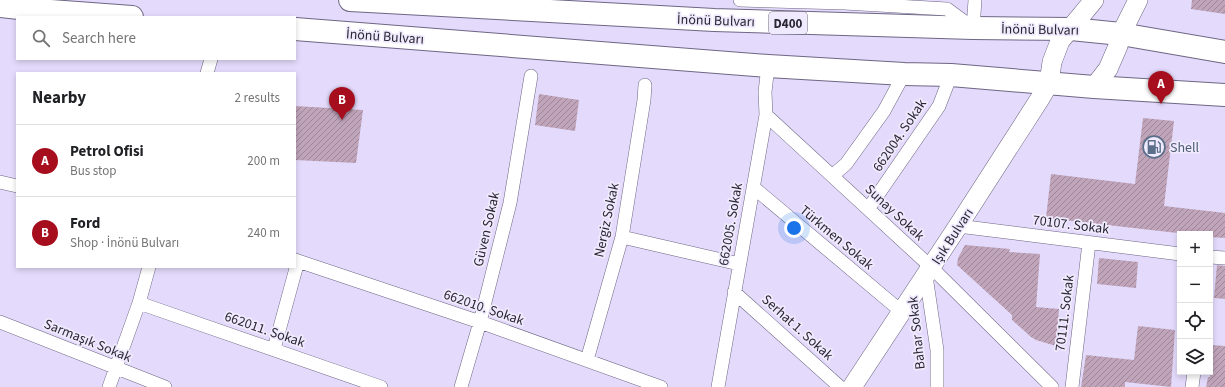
<!DOCTYPE html>
<html lang="en">
<head>
<meta charset="utf-8">
<style>
	body { margin:0; font-family:"Source Sans 3",sans-serif; background:#f2f2f2; color:#202124 }
	.controls { position:absolute; right:12px; bottom:12px; display:grid; overflow:hidden; border-radius:0px; box-shadow:0 2px 6px #0003 }
	.controls button { width:36px; height:36px; display:grid; place-items:center; padding:0; border:0; border-bottom:1px solid #e0e0e0; background:#fff; color:#202124; font:20px sans-serif }
	.you { position:absolute; left:794px; top:228px; width:14px; height:14px; margin:-10px; border:3px solid #fff; border-radius:50%; background:#1a73e8; box-shadow:0 0 0 6px #1a73e833 }
	.badge { display:grid; place-items:center; width:26px; height:26px; border-radius:50%; background:#a60d1d; color:#fff; font-size:13px; font-weight:700 }
	.pin { position:absolute; translate:-50% -33px; filter:drop-shadow(0 1px 2px #0008) }
	.pin::after { content:''; position:absolute; top:21px; width:14px; height:12px; background:inherit; clip-path:polygon(0 0,100% 0,50% 100%) }
	.list { margin:0; padding:0; list-style:none }
	h2 { display:flex; justify-content:space-between; align-items:center; height:52px; margin:0; padding:0 16px; font-size:17px }
	h2 small { font-size:13px; font-weight:400; color:#757577 }
	.list li { display:grid; grid-template-columns:26px 1fr auto; gap:12px; align-items:center; box-sizing:border-box; height:72px; padding:0 16px; border-top:1px solid #e0e0e0 }
	.list b { display:block; font-size:15px; white-space:nowrap }
	.list p { margin:0; font-size:13px; white-space:nowrap; color:#757577 }
	.list em { font-size:13px; font-style:normal; color:#757577 }
	.icon { flex:none; width:22px; height:22px; fill:none; stroke:currentColor; stroke-width:2; stroke-linecap:round; stroke-linejoin:round }
	.map { position:relative; flex:none; width:1225px; height:387px; overflow:hidden }
	.search { position:absolute; background:#fff; box-shadow:0 2px 6px #0003; left:16px; top:16px; width:280px; height:44px; display:flex; align-items:center; gap:10px; box-sizing:border-box; padding:0 14px; border-radius:0px; color:#757577; font-size:15px }
	.panel { position:absolute; background:#fff; box-shadow:0 2px 6px #0003; left:16px; top:72px; width:280px; height:196px; border-radius:0px }
	.map>svg:first-child { display:block }
</style>
</head>
<body>
<div class="map">
<svg width="1225" height="387" viewBox="0 0 1225 387">
	<defs>
		<pattern id="building-hatch" width="6" height="6" patternUnits="userSpaceOnUse"><rect width="6" height="6" fill="#c0a4ba"/><path d="M-1 1l2-2M0 6l6-6M5 7l2-2" fill="none" stroke="#9c8698"/></pattern>
	</defs>
	<rect width="100%" height="100%" fill="#e4dbfc"/>
	<path fill="url(#building-hatch)" d="M 1192,0 L 1225,0 L 1225,14 L 1191,9 Z
		M 539,94 L 579,100 L 575,131 L 535,125 Z
		M 295,106 L 363,110 L 356,163 L 295,160 Z
		M 1143,118 L 1174,121 L 1164,206 L 1225,213 L 1225,238 L 1210,237 L 1210,234 L 1186,234 L 1046,218 L 1051,174 L 1135,184 Z
		M 965,245 L 1010,249 L 1009,252 L 1040,254 L 1036,307 L 1059,309 L 1056,346 L 1036,340 L 1031,337 L 1012,320 L 1012,315 L 957,265 L 958,258 Z
		M 1099,258 L 1138,262 L 1136,288 L 1097,284 Z
		M 1217,265 L 1225,266 L 1225,299 L 1214,298 Z
		M 1138,326 L 1175,330 L 1171,387 L 1125,382 L 1125,387 L 1081,387 L 1086,355 L 1134,360 Z
		M 1211,345 L 1225,346 L 1225,387 L 1206,387 L 1208,377 L 1210,377 Z"/>
	<g fill="none" stroke-linecap="round" stroke-linejoin="round">
		<g stroke="#6e6683" stroke-width="14">
			<path id="street" d="M 740,0 L 844,3 L 947,9 L 970,26
				M 973,28 L 975,0
				M 207,73 L 211,59
				M 766,115 L 931,267 L 1052,387
				M 832,176 L 846,164 L 884,111 L 904,74
				M 0,182 L 17,186
				M 753,187 L 902,312
				M 868,209 L 939,106 L 951,75
				M 958,226 L 1180,254
				M 622,237 L 739,264
				M 1210,257 L 1225,258
				M 295,260 L 480,322 L 661,387
				M 926,276 L 937,350 L 937,387
				M 734,292 L 840,387
				M 139,303 L 381,387
				M 0,322 L 165,387
				M 274,349 L 298,261
				M 587,360 L 622,237 L 644,100 L 645,85
				M 109,387 L 139,303 L 149,267
				M 461,387 L 480,322 L 510,203 L 531,76
				M 718,387 L 766,115 L 765,92 L 768,66
				M 1072,387 L 1089,243
				M 1192,387 L 1194,372"/>
		</g>
		<g stroke="#6e6683" stroke-width="20">
			<path id="secondary" d="M 1094,87 L 1108,69 L 1118,46 L 1121,34 L 1138,0
				M 852,387 L 958,226 L 1041,97 L 1049,83 L 1052,62 L 1060,41 L 1094,0"/>
		</g>
		<g stroke="#6e6683" stroke-width="24">
			<path id="highway" d="M 350,0 L 714,20 L 973,28 L 1071,29 L 1121,34 L 1225,52
				M 0,6 L 37,10 L 132,17
				M 295,29 L 768,66 L 904,74 L 951,75 L 1094,87 L 1225,95"/>
		</g>
		<use href="#street" stroke="#fff" stroke-width="13"/>
		<use href="#secondary" stroke="#fff" stroke-width="19"/>
		<use href="#highway" stroke="#fff" stroke-width="22"/>
	</g>
	<defs>
		<g id="fuel-ring" transform="scale(1.15)"><circle r="9.5" fill="#f0eafe" stroke="#5c6f8a" stroke-width="1.5"/><path d="M-5.5-6h7V0h2V4h1.3V-2.5L3-4.5l.8-.8L6-3V5H2.5V1h-1V6h-7ZM-4.2-4.7v3.2H.2V-4.7Z" fill="#5c6f8a"/></g>
	</defs>
	<g fill-rule="evenodd">
		<use href="#fuel-ring" x="1154" y="147"/>
	</g>
	<g text-anchor="middle" stroke-width="3.5" stroke-linejoin="round" paint-order="stroke">
		<rect fill="#f0eafe" stroke="#656270" stroke-width="1" x="769" y="12" width="38" height="22" rx="3"/>
		<g font-size="13" font-weight="bold" fill="#2a2733">
			<text x="788" y="28">D400</text>
		</g>
		<g font-size="14" fill="#2a2733" stroke="#f0eafe">
			<text transform="translate(716 20) rotate(2)" y="5">İnönü Bulvarı</text>
			<text transform="translate(1040 29) rotate(1)" y="5">İnönü Bulvarı</text>
			<text transform="translate(385 36) rotate(4)" y="5">İnönü Bulvarı</text>
			<text transform="translate(899 135) rotate(-56)" y="5">662004. Sokak</text>
			<text transform="translate(895 212) rotate(43)" y="5">Sunay Sokak</text>
			<text transform="translate(606 220) rotate(-78)" y="5">Nergiz Sokak</text>
			<text transform="translate(730 224) rotate(-80)" y="5">662005. Sokak</text>
			<text transform="translate(1071 224) rotate(7)" y="5">70107. Sokak</text>
			<text transform="translate(486 229) rotate(-77)" y="5">Güven Sokak</text>
			<text transform="translate(952 236) rotate(-57)" y="5">Işık Bulvarı</text>
			<text transform="translate(837 237) rotate(40)" y="5">Türkmen Sokak</text>
			<text transform="translate(484 307) rotate(19)" y="5">662010. Sokak</text>
			<text transform="translate(1064 313) rotate(-83)" y="5">70111. Sokak</text>
			<text transform="translate(798 327) rotate(42)" y="5">Serhat 1. Sokak</text>
			<text transform="translate(265 329) rotate(19)" y="5">662011. Sokak</text>
			<text transform="translate(916 333) rotate(-96)" y="5">Bahar Sokak</text>
			<text transform="translate(88 340) rotate(22)" y="5">Sarmaşık Sokak</text>
		</g>
		<g font-size="14" fill="#4e5e75" stroke="#f0eafe" text-anchor="start">
			<text x="1170" y="152">Shell</text>
		</g>
	</g>
</svg>
<div class="controls">
<button>+</button>
<button>−</button>
<button><svg class="icon" aria-label="locate" viewBox="0 0 24 24"><circle cx="12" cy="12" r="6"/><path d="M12 2v4M12 18v4M2 12h4M18 12h4"/></svg></button>
<button><svg class="icon" aria-label="layers" viewBox="0 0 24 24"><path d="M12 4l9 5-9 5-9-5zM3 14l9 5 9-5"/></svg></button>
</div>
<div class="you"></div>
<div class="pin badge" style="left:1161px;top:104px">A</div>
<div class="pin badge" style="left:342px;top:120px">B</div>
<div class="search"><svg class="icon" aria-label="search" viewBox="0 0 24 24"><circle cx="10" cy="10" r="6"/><path d="M15 15l6 6"/></svg>Search here</div>
<section class="panel">
<h2>Nearby<small>2 results</small></h2>
<ul class="list">
<li><span class="badge">A</span><div><b>Petrol Ofisi</b><p>Bus stop</p></div><em>200 m</em></li>
<li><span class="badge">B</span><div><b>Ford</b><p>Shop · İnönü Bulvarı</p></div><em>240 m</em></li>
</ul>
</section>
</div>
</body>
</html>
